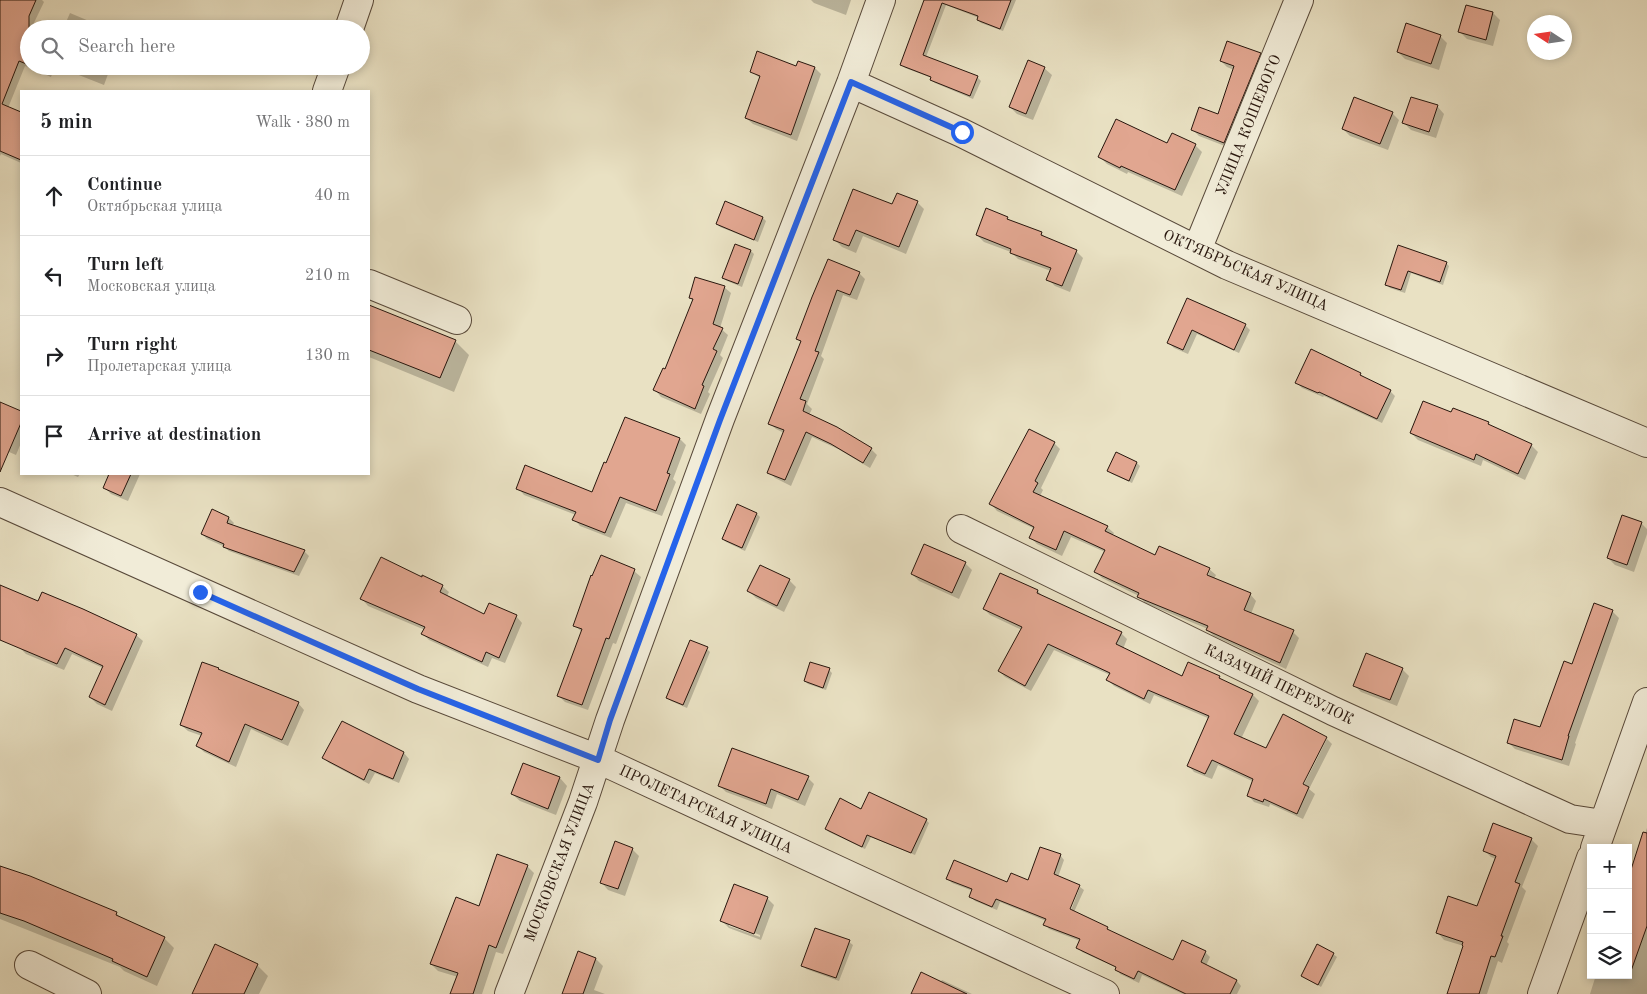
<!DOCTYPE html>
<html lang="en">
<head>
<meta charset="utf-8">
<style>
	body { margin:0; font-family:"Old Standard TT",serif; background:#f6f6f6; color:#202124 }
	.controls { position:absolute; right:15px; bottom:15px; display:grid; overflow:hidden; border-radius:0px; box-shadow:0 2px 8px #0003 }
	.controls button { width:45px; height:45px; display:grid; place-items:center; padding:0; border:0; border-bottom:1px solid #e0e0e0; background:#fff; color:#202124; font:25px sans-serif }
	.compass { position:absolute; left:1527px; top:15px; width:45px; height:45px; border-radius:50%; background:#fff; box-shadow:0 2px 8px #0003; rotate:282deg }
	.stop { position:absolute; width:15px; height:15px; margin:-11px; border:4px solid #2563eb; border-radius:50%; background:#fff }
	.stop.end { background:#2563eb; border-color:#fff; box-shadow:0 1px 5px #0008 }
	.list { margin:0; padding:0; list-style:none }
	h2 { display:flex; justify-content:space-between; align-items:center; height:65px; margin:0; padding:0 20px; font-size:21px }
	h2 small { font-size:16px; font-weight:400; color:#757577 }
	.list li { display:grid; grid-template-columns:32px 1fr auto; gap:15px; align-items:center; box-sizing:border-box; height:80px; padding:0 20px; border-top:1px solid #e0e0e0 }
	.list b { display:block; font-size:19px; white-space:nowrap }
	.list p { margin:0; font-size:16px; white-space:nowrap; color:#757577 }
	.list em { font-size:16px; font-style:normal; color:#757577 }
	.icon { flex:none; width:28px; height:28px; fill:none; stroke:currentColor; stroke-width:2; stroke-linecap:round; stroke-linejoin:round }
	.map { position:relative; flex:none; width:1647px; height:994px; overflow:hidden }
	.search { position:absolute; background:#fff; box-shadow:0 2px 8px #0003; left:20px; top:20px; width:350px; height:55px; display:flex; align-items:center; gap:12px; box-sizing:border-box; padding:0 18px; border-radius:28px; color:#757577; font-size:19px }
	.panel { position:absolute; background:#fff; box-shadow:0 2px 8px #0003; left:20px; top:90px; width:350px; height:385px; border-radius:0px }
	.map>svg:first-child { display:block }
</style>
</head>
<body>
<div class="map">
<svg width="1647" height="994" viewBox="0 0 1647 994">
	<rect width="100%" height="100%" fill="#e9e1c3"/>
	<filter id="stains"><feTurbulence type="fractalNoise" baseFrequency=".004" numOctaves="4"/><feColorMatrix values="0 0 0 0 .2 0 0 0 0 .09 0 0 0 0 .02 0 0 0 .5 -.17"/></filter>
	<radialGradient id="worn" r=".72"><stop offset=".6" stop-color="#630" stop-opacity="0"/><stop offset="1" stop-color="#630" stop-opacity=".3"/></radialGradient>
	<path fill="#0003" fill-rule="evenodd" d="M 0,0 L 42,0 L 44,2 L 31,29 L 29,29 L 29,66 L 55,66 L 51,77 L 25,66 L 8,108 L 21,114 L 21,163 L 1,154 L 0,156 Z
		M 811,0 L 851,0 L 846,15 L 814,3 Z
		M 925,0 L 1016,0 L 1003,31 L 981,23 L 978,20 L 979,18 L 946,5 L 926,57 L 977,77 L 981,81 L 973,99 L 935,83 L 931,80 L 932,78 L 905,68 L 902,65 Z
		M 70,13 L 89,21 L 95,27 L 94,29 L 63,29 Z
		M 1493,13 L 1500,20 L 1493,46 L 1467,39 L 1460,32 Z
		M 1440,36 L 1447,43 L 1439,70 L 1405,59 L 1398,52 Z
		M 1260,54 L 1266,60 L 1230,148 L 1199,136 L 1192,129 L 1218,116 L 1234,70 L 1227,67 L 1221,61 Z
		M 56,66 L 111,66 L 104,85 Z
		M 815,68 L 821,74 L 797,141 L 753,124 L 746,118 L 761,79 L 751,71 Z
		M 1044,68 L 1052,75 L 1033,120 L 1017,114 L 1010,107 Z
		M 1437,106 L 1444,114 L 1436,138 L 1411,130 L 1404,123 Z
		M 1392,113 L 1399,120 L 1388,150 L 1350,136 L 1343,129 Z
		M 1168,145 L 1195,145 L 1202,152 L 1182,196 L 1128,172 L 1127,174 L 1107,164 L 1100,157 Z
		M 917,202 L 924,209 L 906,254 L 863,236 L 856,253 L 842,247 L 835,240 L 893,206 Z
		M 763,218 L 766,221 L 758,242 L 720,227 L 717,224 Z
		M 1007,218 L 1012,222 L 1042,234 L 1047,239 L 1076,251 L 1083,258 L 1070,292 L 1055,286 L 1048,279 L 1051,271 L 1018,259 L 1011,252 L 984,242 L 977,235 Z
		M 736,245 L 751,251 L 754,254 L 742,287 L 727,281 L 723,278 Z
		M 1399,247 L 1446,263 L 1449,266 L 1443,285 L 1411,273 L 1405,293 L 1390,288 L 1386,284 Z
		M 859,273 L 865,279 L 857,300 L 843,295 L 821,356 L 824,359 L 807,404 L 812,409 L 809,415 L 871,449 L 877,455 L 870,468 L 838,449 L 812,437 L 791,486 L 775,478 L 769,472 L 784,433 L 776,429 L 769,423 L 801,342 L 798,339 L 813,297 Z
		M 724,287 L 731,293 L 720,328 L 728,335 L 720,355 L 723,358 L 708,392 L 710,394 L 701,414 L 661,397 L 655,390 L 665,371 L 693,301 L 690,297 Z
		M 1188,300 L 1245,325 L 1250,330 L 1239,353 L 1197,334 L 1188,354 L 1174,348 L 1169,343 Z
		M 369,306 L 455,341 L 469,355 L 454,392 L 369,357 Z
		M 1360,374 L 1366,379 L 1390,391 L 1395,396 L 1382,423 L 1324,396 L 1323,397 L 1302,388 L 1297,383 Z
		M 0,403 L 21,412 L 21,443 L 16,455 L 0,448 Z
		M 1451,414 L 1488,423 L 1492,427 L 1531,445 L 1538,452 L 1525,480 L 1483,460 L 1481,466 L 1418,440 L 1411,433 Z
		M 680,439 L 686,445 L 673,479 L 676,482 L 662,516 L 626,503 L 611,538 L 580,526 L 574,519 L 576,515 L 524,495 L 518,488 L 593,493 Z
		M 1054,443 L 1060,449 L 1041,488 L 1043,490 L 1040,496 L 1107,527 L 1114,533 L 1112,536 L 1156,557 L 1209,569 L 1216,575 L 1214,579 L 1250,594 L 1256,601 L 1251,614 L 1293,632 L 1299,638 L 1286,669 L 1214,636 L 1207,630 L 1208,629 L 1145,603 L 1139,596 L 1102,578 L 1096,572 L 1105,552 L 1071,537 L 1062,556 L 1037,544 L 1031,538 L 1035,529 L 997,511 L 991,504 ZM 1208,570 L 1210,570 L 1206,581 Z
		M 1116,454 L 1137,463 L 1140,466 L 1132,483 L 1112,474 L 1109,471 Z
		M 71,474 L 80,474 L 78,477 Z
		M 105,474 L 140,474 L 128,501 L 111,494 L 104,487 L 109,476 Z
		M 737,506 L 757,514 L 760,517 L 745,551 L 726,542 L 723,539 Z
		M 229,518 L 234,523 L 232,526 L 304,551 L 309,556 L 299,576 L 229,551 L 223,546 L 207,539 L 202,534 Z
		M 1641,523 L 1647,529 L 1647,534 L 1634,572 L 1615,565 L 1608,558 Z
		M 965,563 L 972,570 L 959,599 L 919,581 L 912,574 Z
		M 634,571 L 641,577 L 616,644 L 613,643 L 588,710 L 565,702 L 559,696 L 582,632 L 574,625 Z
		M 1001,574 L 1038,591 L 1044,598 L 1121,633 L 1127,639 L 1123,649 L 1182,677 L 1219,677 L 1223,681 L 1253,695 L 1259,701 L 1241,739 L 1266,750 L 1326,738 L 1299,789 L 1301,790 L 1327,739 L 1332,744 L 1309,789 L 1315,794 L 1303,819 L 1270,804 L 1269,807 L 1254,802 L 1248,795 L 1254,782 L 1218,765 L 1212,779 L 1194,772 L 1188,765 L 1210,719 L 1154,695 L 1150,704 L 1114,686 L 1108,680 L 1110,675 L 1054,650 L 1031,691 L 1005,677 L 999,671 L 1022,630 L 990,615 L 984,609 Z
		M 422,579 L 442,586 L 449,592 L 447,596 L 485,616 L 516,616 L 522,623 L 505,663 L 492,658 L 488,667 L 429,640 L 423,634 L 425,630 L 368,606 L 362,599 Z
		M 789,580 L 796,587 L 784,612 L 756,598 L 749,591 Z
		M 0,586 L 38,603 L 136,635 L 143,641 L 112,711 L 97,704 L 90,697 L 103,668 L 72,654 L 64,670 L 26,654 L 19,647 L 0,623 Z
		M 1612,611 L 1619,618 L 1575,743 L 1576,744 L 1569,766 L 1515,749 L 1508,742 L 1541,729 L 1573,665 Z
		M 707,649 L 710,652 L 687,708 L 671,701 L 668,698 Z
		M 1402,669 L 1409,676 L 1397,706 L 1361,692 L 1354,685 Z
		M 829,670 L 832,673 L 826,690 L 808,684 L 805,681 Z
		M 298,703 L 304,710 L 288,746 L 251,729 L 236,767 L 204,752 L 198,746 L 202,736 L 188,731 L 181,725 Z
		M 343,722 L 404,753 L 409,759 L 399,783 L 375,773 L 369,784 L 329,763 L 324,758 Z
		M 524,765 L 560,778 L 567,786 L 556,815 L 520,801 L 512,794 Z
		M 808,778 L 814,784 L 805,806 L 777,794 L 772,809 L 726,792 L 720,786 Z
		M 862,811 L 926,820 L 929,823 L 915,855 L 871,837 L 865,849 L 829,832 L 826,829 Z
		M 1647,828 L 1647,994 L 1590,994 L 1596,975 L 1628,975 L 1628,884 Z
		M 1531,839 L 1538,846 L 1522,887 L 1526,891 L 1507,942 L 1509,944 L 1502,963 L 1498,961 L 1487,994 L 1448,994 L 1464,946 L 1444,940 L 1438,933 L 1478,907 L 1496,859 L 1491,857 L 1484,850 Z
		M 632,849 L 639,856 L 625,896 L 608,890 L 601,882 Z
		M 1060,855 L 1064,860 L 1058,877 L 1066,914 L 1069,915 L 1080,887 L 1084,890 L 1074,912 L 1107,928 L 1111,932 L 1173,962 L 1183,942 L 1205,952 L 1210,957 L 1206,966 L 1237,981 L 1241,986 L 1237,994 L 1183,994 L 1142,975 L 1139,983 L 1120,974 L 1117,968 L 1082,952 L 1078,947 L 1080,941 L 1049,929 L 1045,924 L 1046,921 L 1000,902 L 997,910 L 975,901 L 971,897 L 973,891 L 952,883 L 948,879 L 1008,884 L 1029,882 Z
		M 527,866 L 534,873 L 503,954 L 496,952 L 482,994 L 451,994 L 458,977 L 438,971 L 431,964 L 480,908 Z
		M 0,867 L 116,913 L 123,920 L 164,938 L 174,948 L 157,986 L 124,971 L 120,967 L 0,919 Z
		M 767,898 L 774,905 L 761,940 L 729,928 L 722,921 ZM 729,923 L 760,935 L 760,937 L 729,926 Z
		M 849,942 L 853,945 L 839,981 L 806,969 L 803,965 Z
		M 1333,954 L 1337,957 L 1321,987 L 1303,976 Z
		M 596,959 L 603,966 L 594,990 L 605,994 L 564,994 Z
		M 257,965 L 268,976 L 259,994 L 193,994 Z
		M 942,980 L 972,994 L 912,994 L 940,983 Z"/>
	<path fill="#e1a690" stroke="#28160d" d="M 0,0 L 36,0 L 29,16 L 29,65 L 19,61 L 2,104 L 21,112 L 21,160 L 0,151 Z
		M 924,0 L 1011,0 L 1000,29 L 977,20 L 978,16 L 942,3 L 923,55 L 978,76 L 970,96 L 930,80 L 931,77 L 900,65 Z
		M 1466,5 L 1493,12 L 1486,40 L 1458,32 Z
		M 1406,23 L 1441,35 L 1431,64 L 1397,52 Z
		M 1227,41 L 1261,53 L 1224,143 L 1191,130 L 1199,107 L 1218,114 L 1234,66 L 1220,61 Z
		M 757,51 L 796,66 L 798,61 L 815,67 L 791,135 L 745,118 L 760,76 L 750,72 Z
		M 1028,60 L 1045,67 L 1026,114 L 1009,107 Z
		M 1354,97 L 1393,112 L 1380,144 L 1342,129 Z
		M 1411,97 L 1438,105 L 1429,132 L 1402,123 Z
		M 1116,119 L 1167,143 L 1172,133 L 1196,144 L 1175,190 L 1121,166 L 1120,168 L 1098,157 Z
		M 853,189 L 892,204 L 897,193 L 918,201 L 899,247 L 856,230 L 849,246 L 833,240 Z
		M 725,201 L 763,217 L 754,240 L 716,224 Z
		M 986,208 L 1008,217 L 1007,219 L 1042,232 L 1041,235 L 1077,250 L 1062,286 L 1046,280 L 1051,268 L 1010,253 L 1011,249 L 976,235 Z
		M 735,244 L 751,250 L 738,284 L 722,278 Z
		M 1398,245 L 1447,262 L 1440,282 L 1408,271 L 1401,290 L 1385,285 Z
		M 828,259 L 860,272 L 850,295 L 837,290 L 815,351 L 819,352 L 800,399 L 806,401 L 803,411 L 837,427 L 872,448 L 863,463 L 831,444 L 806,432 L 785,480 L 767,473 L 784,430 L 768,424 L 801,341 L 796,339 L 812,297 Z
		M 695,277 L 725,286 L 713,324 L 723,328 L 713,349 L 717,351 L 702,385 L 704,386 L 695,409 L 653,390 L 663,368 L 665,369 L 693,299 L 689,298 Z
		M 1187,298 L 1246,324 L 1234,350 L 1192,330 L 1183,350 L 1167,343 Z
		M 369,305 L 456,340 L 440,378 L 369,350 Z
		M 1311,349 L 1361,373 L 1360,375 L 1391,390 L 1377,419 L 1319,392 L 1318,393 L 1295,383 Z
		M 1423,401 L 1451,412 L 1453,408 L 1489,422 L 1488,424 L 1532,444 L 1518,474 L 1476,454 L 1474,460 L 1410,433 Z
		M 0,402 L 21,411 L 21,423 L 0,472 Z
		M 625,417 L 680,438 L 667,473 L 670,474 L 656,511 L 620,497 L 605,533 L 572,520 L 576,512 L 516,489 L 525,465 L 592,492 L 604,462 L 606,463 Z
		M 1029,429 L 1055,442 L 1035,481 L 1038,483 L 1033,492 L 1108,526 L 1105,531 L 1155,555 L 1159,546 L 1210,568 L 1207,575 L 1251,593 L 1244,610 L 1294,630 L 1280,663 L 1206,630 L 1208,626 L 1137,597 L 1139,593 L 1094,572 L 1105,550 L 1064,531 L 1056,550 L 1029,538 L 1034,527 L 989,504 Z
		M 1116,452 L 1137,462 L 1129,481 L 1107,471 Z
		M 109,474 L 131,474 L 121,496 L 103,488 Z
		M 737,504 L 757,513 L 742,548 L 722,539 Z
		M 212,509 L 229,517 L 227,523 L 305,550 L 294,572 L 223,547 L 224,544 L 201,534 Z
		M 1622,515 L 1642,522 L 1627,565 L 1607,558 Z
		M 924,544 L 966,562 L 952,593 L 911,574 Z
		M 601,555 L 635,569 L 609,639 L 606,638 L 582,705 L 557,696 L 582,629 L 573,626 L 591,575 L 592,576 Z
		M 381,557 L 422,577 L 422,575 L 443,585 L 440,592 L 484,614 L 489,603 L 517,615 L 499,658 L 486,652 L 482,662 L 421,634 L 425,627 L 360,599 Z
		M 760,565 L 790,579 L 777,606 L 747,591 Z
		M 1000,573 L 1038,590 L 1037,593 L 1122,632 L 1116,644 L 1182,676 L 1188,662 L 1220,676 L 1219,678 L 1253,694 L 1234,734 L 1266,748 L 1283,714 L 1327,737 L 1303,784 L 1309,787 L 1297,814 L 1264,799 L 1263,802 L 1247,796 L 1253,779 L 1212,760 L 1205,774 L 1187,766 L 1209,716 L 1148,690 L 1144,699 L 1106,680 L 1110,673 L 1048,644 L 1025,686 L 998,671 L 1022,627 L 983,609 Z
		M 0,585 L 38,601 L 42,592 L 83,609 L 137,634 L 105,705 L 89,697 L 103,666 L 65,648 L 57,664 L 0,640 Z
		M 1594,603 L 1613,610 L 1568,736 L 1569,736 L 1562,760 L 1507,743 L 1514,719 L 1540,727 L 1564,661 L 1572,664 Z
		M 690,640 L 708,647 L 683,705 L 666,698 Z
		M 1366,653 L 1403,668 L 1390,700 L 1353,686 Z
		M 202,662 L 219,668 L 218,669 L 299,702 L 282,740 L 245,724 L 229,762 L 196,746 L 202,733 L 180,725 Z
		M 810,662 L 830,668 L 823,688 L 804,681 Z
		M 342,721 L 404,752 L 393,779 L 369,769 L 364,780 L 322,758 Z
		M 732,748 L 809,776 L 798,800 L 771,789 L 766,804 L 718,786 Z
		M 523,763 L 560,777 L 548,809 L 511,794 Z
		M 869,792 L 927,819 L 911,853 L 867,835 L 862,847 L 825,829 L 840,798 L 861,809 Z
		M 1493,823 L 1532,838 L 1515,882 L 1520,884 L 1501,936 L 1503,936 L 1495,957 L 1491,956 L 1479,994 L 1447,994 L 1463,946 L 1462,945 L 1463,942 L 1436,933 L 1448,896 L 1477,906 L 1496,856 L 1483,851 Z
		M 1643,832 L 1647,833 L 1647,926 L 1631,971 L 1628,971 L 1628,879 Z
		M 615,841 L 633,848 L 618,889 L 600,883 Z
		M 1040,847 L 1061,854 L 1054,874 L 1080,885 L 1070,909 L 1108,927 L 1107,929 L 1173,960 L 1182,940 L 1206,951 L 1201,962 L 1237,980 L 1230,994 L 1186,994 L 1138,971 L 1134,979 L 1115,970 L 1116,967 L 1076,948 L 1080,939 L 1043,925 L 1046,919 L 996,899 L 992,907 L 969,897 L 972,889 L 946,879 L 954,860 L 1007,882 L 1011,873 L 1028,880 Z
		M 497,854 L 528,865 L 496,948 L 489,945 L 473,994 L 450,994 L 458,973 L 430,964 L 456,897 L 479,906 Z
		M 0,866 L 30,876 L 117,912 L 116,915 L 165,937 L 147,977 L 112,961 L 113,959 L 24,921 L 0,913 Z
		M 734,884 L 768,897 L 754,934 L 720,921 Z
		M 815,928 L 850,940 L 836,978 L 801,966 Z
		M 215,944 L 258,964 L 244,994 L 192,994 Z
		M 1317,944 L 1334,953 L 1318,985 L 1301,976 Z
		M 578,951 L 596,958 L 583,994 L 562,994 Z
		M 921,972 L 967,994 L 911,994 Z"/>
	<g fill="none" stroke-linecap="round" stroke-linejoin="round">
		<g stroke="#58493a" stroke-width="30">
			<path id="minor" d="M 349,29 L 359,0
				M 851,83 L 962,133 L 1227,265 L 1647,443
				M 327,91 L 336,66
				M 1197,250 L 1299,0
				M 369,284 L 457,320
				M 0,502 L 418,689 L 598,759 L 1105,994
				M 961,529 L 1333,711 L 1570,819 L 1603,824
				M 1595,848 L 1647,702
				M 29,965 L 87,994
				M 509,994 L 583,802 L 610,720 L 720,419 L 851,83 L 881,0
				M 1542,994 L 1591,858"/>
		</g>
		<use href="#minor" stroke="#f1ecd8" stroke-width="28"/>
	</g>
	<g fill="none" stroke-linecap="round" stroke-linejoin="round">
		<path stroke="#2563eb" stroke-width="6" d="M 200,592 L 418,689 L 598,760 L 610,720 L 720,420 L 851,82 L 962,132"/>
	</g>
	<g text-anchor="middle" stroke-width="4.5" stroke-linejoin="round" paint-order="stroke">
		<g font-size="15" fill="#28160d" stroke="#f1ecd8">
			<text transform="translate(1248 125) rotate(-68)" y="5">УЛИЦА КОШЕВОГО</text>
			<text transform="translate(1246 270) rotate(24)" y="5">ОКТЯБРЬСКАЯ УЛИЦА</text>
			<text transform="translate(1279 684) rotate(26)" y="5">КАЗАЧИЙ ПЕРЕУЛОК</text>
			<text transform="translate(706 809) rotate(25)" y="5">ПРОЛЕТАРСКАЯ УЛИЦА</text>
			<text transform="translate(559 862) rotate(-69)" y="5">МОСКОВСКАЯ УЛИЦА</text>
		</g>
	</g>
	<rect width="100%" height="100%" filter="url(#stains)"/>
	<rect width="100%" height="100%" fill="url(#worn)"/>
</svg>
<div class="controls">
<button>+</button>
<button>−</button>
<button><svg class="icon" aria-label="layers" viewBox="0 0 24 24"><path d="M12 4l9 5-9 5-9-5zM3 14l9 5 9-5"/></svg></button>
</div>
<svg class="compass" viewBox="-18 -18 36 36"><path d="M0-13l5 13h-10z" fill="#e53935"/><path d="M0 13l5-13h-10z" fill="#757577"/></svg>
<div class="stop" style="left:962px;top:132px"></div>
<div class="stop end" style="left:200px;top:592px"></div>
<div class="search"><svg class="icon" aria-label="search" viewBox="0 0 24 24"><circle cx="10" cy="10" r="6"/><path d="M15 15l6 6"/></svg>Search here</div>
<section class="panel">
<h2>5 min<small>Walk · 380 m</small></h2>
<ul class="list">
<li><svg class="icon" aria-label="ahead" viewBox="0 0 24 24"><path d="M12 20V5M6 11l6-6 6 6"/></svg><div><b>Continue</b><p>Октябрьская улица</p></div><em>40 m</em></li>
<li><svg class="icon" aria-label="left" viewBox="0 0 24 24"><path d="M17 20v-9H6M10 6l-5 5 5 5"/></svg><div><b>Turn left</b><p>Московская улица</p></div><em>210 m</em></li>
<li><svg class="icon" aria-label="right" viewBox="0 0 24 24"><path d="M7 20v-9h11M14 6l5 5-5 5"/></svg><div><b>Turn right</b><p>Пролетарская улица</p></div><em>130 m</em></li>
<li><svg class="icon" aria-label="arrive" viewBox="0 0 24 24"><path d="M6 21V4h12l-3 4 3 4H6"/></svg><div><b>Arrive at destination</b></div></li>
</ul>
</section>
</div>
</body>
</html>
